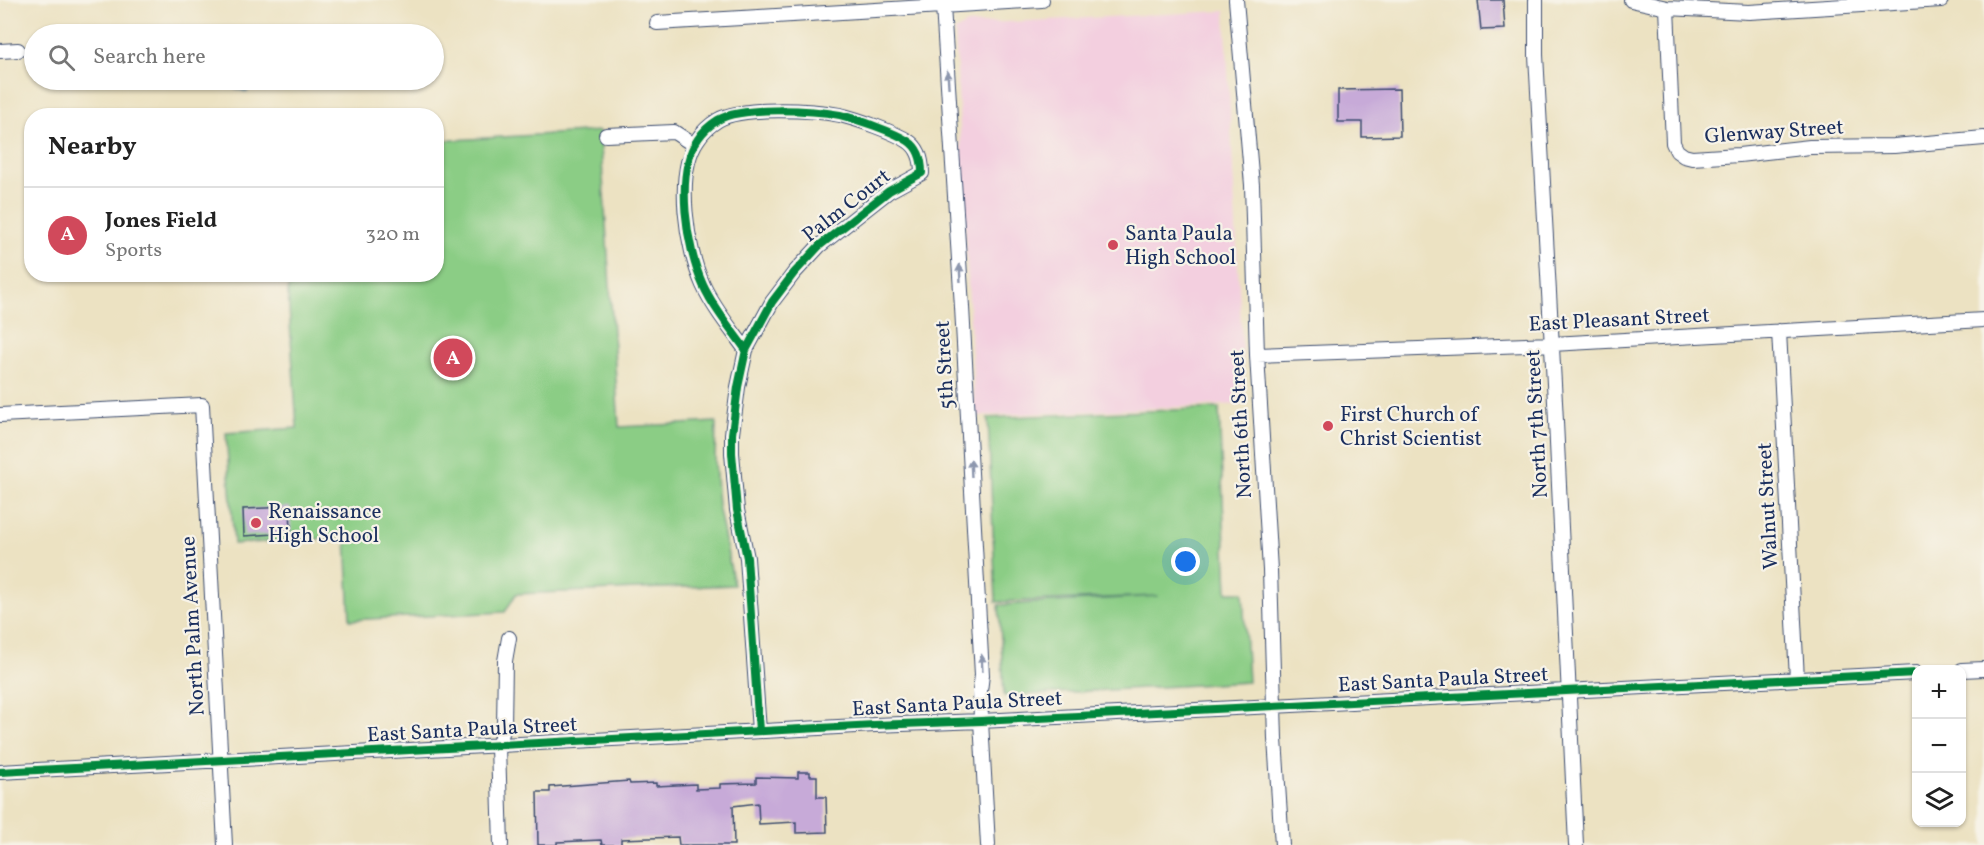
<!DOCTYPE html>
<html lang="en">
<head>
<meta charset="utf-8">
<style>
	body { margin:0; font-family:Vollkorn,serif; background:#f2f2f2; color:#222 }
	.controls { position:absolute; right:18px; bottom:18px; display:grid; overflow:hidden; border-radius:12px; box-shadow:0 2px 4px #0004 }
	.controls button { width:54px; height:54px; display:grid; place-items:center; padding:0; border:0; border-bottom:2px solid #e0e0e0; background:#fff; color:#222; font:30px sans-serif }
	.you { position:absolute; left:1186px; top:562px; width:21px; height:21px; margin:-15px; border:4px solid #fff; border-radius:50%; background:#1a73e8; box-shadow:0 0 0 9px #1a73e833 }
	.badge { display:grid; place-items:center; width:39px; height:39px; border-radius:50%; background:#d1495b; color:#fff; font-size:20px; font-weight:700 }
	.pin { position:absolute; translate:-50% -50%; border:3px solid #fff; box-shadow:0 2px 6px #0006 }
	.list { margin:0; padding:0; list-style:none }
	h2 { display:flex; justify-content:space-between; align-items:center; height:78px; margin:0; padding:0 24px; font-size:26px }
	h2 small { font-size:20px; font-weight:400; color:#767676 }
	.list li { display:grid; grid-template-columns:39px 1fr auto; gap:18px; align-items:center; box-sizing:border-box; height:96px; padding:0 24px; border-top:2px solid #e0e0e0 }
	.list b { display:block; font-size:22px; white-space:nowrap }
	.list p { margin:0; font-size:20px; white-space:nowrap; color:#767676 }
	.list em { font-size:20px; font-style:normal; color:#767676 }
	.icon { flex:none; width:33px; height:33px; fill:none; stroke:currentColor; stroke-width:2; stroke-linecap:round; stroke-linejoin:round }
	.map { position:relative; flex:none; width:1984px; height:845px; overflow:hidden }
	.search { position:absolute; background:#fff; box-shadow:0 2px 4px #0004; left:24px; top:24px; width:420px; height:66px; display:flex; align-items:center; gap:15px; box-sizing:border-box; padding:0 21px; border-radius:33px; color:#767676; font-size:22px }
	.panel { position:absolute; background:#fff; box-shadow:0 2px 4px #0004; left:24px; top:108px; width:420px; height:174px; border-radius:24px }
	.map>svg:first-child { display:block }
</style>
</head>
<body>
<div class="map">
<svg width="1984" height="845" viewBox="0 0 1984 845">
	<rect width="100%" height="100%" fill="#f7f3e8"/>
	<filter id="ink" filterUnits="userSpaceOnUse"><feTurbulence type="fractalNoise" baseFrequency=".0167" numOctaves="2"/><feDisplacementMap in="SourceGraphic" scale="12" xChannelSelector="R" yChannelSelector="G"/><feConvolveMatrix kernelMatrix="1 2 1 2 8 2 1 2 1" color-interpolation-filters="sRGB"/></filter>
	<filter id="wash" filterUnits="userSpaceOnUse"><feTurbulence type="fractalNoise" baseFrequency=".008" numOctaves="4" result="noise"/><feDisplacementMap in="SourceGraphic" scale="24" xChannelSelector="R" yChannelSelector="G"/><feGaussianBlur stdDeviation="1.35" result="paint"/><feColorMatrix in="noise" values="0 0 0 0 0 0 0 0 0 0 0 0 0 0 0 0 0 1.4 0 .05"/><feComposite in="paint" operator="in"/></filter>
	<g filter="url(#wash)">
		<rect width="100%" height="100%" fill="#ece2c2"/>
		<path fill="#f3cfdf" d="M 1225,11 L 1245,404 L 975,416 L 955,31 L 967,24 Z"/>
		<path fill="#8bcd85" stroke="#537e72" stroke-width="1.5" d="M 600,131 L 619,427 L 716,422 L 715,462 L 718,505 L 734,585 L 516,594 L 505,612 L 350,620 L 346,537 L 234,544 L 226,433 L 297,428 L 288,293 L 290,275 L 436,274 L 437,141 Z
			M 1219,408 L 1227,592 L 1243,592 L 1248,682 L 1004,696 L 999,605 L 1158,596 L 996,602 L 988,418 Z"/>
		<path fill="#52b8d0" stroke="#367497" stroke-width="1.5" d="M 214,80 L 251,80 L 247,92 Z"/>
		<g id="blocks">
			<path fill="#c7aad8" d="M 1478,0 L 1503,0 L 1505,29 L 1481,30 Z
				M 1399,89 L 1400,136 L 1362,137 L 1362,122 L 1338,122 L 1338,90 Z
				M 290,507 L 291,533 L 244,536 L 243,509 Z
				M 798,772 L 810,772 L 810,776 L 817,776 L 817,797 L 826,797 L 827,832 L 796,833 L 796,822 L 759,824 L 758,803 L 733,806 L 734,845 L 679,845 L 678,837 L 621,839 L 621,845 L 602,845 L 601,840 L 557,842 L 557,845 L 538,845 L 537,792 L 550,792 L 550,787 L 629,781 L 630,784 L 656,783 L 656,786 L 696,784 L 696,789 L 720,788 L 720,784 L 756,783 L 756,777 L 798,778 Z"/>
		</g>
	</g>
	<g filter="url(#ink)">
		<use href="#blocks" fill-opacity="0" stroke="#3a4a6d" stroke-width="1.5"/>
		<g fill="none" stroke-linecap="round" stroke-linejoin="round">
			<g stroke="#3a4a6d" stroke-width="16">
				<path id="street" d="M 1236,0 L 1252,185 L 1257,355 L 1270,570 L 1275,739 L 1282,845
					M 1536,0 L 1536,55 C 1551,318 1565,582 1576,845
					M 1631,0 L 1667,8 L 1749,12 L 1941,0
					M 943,6 L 962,307 L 982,675 L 980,691 L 981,721 L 988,845
					M 1667,8 L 1673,143 L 1677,151 L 1684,156 L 1692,158 L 1739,155 L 1810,147 L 1894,146 L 1984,138
					M 657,23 L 1042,0
					M 0,51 L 18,50
					M 606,135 L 674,132 L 694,145
					M 1779,331 L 1797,679
					M 746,350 C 731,329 714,309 703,285 C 687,250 674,173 698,139 C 703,131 710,125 718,120 C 741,106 813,110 840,115 C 857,119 894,132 908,141 C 919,148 922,161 922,173 L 889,191 L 819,246 L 794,273 L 772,302 L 746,350 L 738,387 L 732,434 L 732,453 L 737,510 L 747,558 L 759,731
					M 1257,355 L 1552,344 L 1984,320
					M 0,415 L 202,405 L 225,845
					M 1962,670 L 1984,669
					M 0,772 L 875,725 L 981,721 L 1916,673
					M 501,845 L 498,746 L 504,727 L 505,661 L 509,638"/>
			</g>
			<use href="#street" stroke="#fff" stroke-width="14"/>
			<g stroke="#f7f3e8" stroke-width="11">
				<path id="cycleway" d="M 746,350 C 731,329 714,309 703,285 C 687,250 674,173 698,139 C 703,131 710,125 718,120 C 741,106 813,110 840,115 C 857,119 894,132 908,141 C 919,148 922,161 922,173 L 889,191 L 819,246 L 794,273 L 772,302 L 746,350 L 738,387 L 732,434 L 732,453 L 737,510 L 747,558 L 759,731
					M 0,772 L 875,725 L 981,721 L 1916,673"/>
			</g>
			<use href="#cycleway" stroke="#00873e" stroke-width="8"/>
		</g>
		<defs><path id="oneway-solid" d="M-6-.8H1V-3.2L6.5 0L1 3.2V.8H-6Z" transform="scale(1.5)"/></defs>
		<g fill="#8d97ae">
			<use href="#oneway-solid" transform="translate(948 79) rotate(-94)"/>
			<use href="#oneway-solid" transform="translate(960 273) rotate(-93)"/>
			<use href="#oneway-solid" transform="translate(971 468) rotate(-93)"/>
			<use href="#oneway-solid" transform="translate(982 663) rotate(-93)"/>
		</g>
	</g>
	<g fill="#d1495b" stroke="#f7f3e8" stroke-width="2">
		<circle cx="1113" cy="245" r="6"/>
		<circle cx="1328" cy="426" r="6"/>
		<circle cx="256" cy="523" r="6"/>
	</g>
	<g text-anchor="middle" stroke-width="4.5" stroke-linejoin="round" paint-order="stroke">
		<g font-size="21" fill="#1b2f5e" stroke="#f7f3e8">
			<text transform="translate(1774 131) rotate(-4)" y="7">Glenway Street</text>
			<text transform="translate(846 205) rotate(-38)" y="7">Palm Court</text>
			<text transform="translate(1619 319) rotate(-3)" y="7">East Pleasant Street</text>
			<text transform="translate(944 365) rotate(-93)" y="7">5th Street</text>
			<text transform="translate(1240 424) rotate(-93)" y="7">North 6th Street</text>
			<text transform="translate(1536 424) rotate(-93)" y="7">North 7th Street</text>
			<text transform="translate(1767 506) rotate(-93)" y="7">Walnut Street</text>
			<text transform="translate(192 626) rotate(-93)" y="7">North Palm Avenue</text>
			<text transform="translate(1443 679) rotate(-3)" y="7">East Santa Paula Street</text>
			<text transform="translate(957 703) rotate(-3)" y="7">East Santa Paula Street</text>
			<text transform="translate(472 729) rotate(-3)" y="7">East Santa Paula Street</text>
		</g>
		<g font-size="21" fill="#1b2f5e" stroke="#f7f3e8" text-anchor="start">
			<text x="1125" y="240">Santa Paula<tspan x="1125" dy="24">High School</tspan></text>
			<text x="1340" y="421">First Church of<tspan x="1340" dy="24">Christ Scientist</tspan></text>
			<text x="268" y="518">Renaissance<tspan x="268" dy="24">High School</tspan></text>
		</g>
	</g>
</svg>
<div class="controls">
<button>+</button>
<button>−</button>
<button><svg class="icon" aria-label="layers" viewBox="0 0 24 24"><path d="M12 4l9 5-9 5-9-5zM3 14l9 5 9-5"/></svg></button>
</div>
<div class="you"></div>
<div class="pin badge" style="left:453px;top:358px">A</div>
<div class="search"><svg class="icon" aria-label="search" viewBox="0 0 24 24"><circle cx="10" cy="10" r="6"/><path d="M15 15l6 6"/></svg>Search here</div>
<section class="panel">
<h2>Nearby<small></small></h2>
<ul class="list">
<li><span class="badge">A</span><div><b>Jones Field</b><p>Sports</p></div><em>320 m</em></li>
</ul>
</section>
</div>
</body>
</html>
